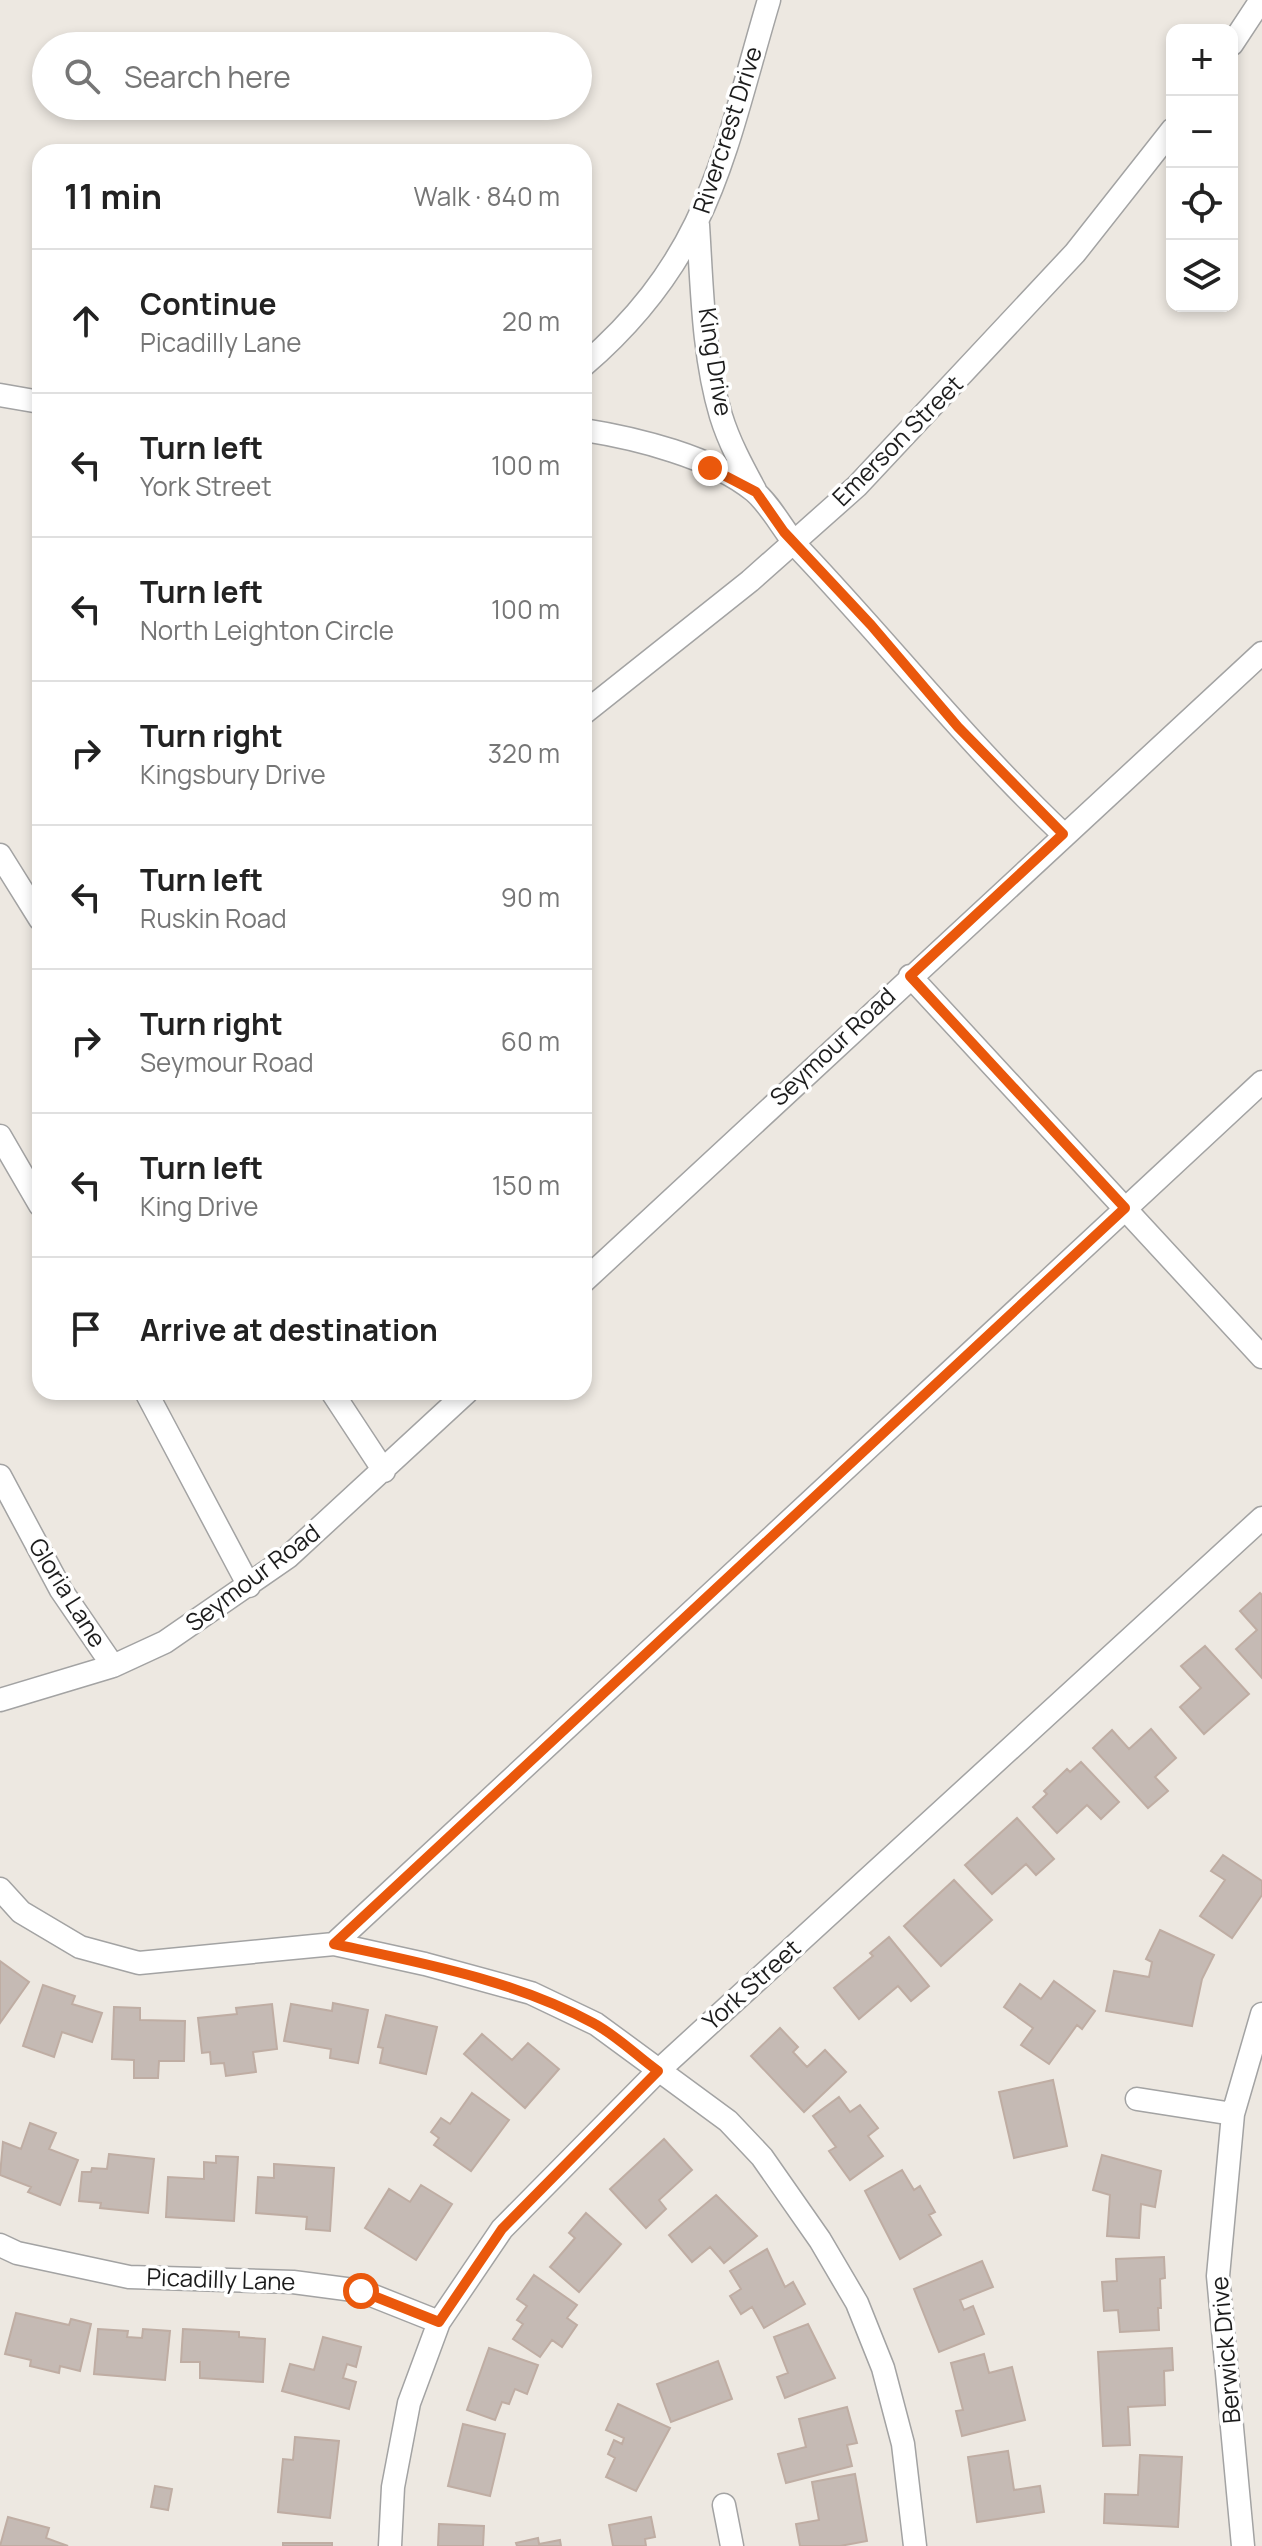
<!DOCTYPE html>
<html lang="en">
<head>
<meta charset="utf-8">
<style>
	body { margin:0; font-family:Manrope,sans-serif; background:#f2f2f2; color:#222 }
	.controls { position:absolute; right:24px; top:24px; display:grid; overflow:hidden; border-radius:16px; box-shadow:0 4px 12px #0003 }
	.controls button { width:72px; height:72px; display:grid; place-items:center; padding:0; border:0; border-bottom:2px solid #e0e0e0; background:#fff; color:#222; font:40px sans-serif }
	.stop { position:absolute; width:24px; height:24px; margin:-18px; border:6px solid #ea580c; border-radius:50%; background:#fff }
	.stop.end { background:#ea580c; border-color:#fff; box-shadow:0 2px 8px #0008 }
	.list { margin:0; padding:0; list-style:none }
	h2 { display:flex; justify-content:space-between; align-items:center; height:104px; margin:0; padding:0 32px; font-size:34px }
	h2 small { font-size:26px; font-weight:400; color:#767676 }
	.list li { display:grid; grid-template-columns:52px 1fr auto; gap:24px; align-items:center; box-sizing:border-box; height:144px; padding:0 32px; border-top:2px solid #e0e0e0 }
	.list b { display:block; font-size:30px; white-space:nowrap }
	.list p { margin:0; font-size:26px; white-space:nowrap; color:#767676 }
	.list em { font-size:26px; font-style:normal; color:#767676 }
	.icon { flex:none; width:44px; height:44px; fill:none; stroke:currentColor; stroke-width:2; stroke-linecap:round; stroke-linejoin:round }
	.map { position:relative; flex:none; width:1262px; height:2546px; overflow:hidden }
	.search { position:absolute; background:#fff; box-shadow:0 4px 12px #0003; left:32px; top:32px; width:560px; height:88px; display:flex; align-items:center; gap:20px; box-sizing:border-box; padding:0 28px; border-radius:44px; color:#767676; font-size:30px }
	.panel { position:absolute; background:#fff; box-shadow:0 4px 12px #0003; left:32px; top:144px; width:560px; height:1256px; border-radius:24px }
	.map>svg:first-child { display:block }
</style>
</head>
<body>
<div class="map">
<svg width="1262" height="2546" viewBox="0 0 1262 2546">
	<rect width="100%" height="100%" fill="#ede8e1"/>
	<path fill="#c5bab4" stroke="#bfada3" stroke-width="2" d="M 1260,1593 L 1262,1595 L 1262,1678 L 1236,1649 L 1257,1630 L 1240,1611 Z
		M 1205,1646 L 1249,1694 L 1204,1734 L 1180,1707 L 1201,1688 L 1181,1666 Z
		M 1151,1729 L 1176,1758 L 1155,1777 L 1168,1791 L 1148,1808 L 1093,1748 L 1112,1730 L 1129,1749 Z
		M 1081,1762 L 1119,1802 L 1101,1819 L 1087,1805 L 1057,1833 L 1033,1807 L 1047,1794 L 1044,1791 L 1067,1769 L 1070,1772 Z
		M 1017,1818 L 1054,1859 L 1036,1875 L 1026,1864 L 992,1894 L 965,1865 Z
		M 1223,1855 L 1262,1881 L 1262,1895 L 1232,1938 L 1200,1916 L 1225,1880 L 1211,1871 Z
		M 954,1880 L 992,1920 L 941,1966 L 904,1926 Z
		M 1160,1930 L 1214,1955 L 1202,1979 L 1192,2026 L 1106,2011 L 1114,1971 L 1149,1977 L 1152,1962 L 1146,1959 Z
		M 889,1937 L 929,1986 L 911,2001 L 898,1986 L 859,2019 L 834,1988 L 873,1956 L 870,1953 Z
		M 0,1961 L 29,1982 L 0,2023 Z
		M 1054,1981 L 1095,2011 L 1082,2029 L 1077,2025 L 1049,2064 L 1021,2045 L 1033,2028 L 1004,2007 L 1020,1984 L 1041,1999 Z
		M 43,1985 L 75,1996 L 72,2004 L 102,2013 L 92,2042 L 62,2032 L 54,2057 L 23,2046 Z
		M 333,2003 L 368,2010 L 358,2063 L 330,2058 L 331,2049 L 284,2041 L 291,2004 L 332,2011 Z
		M 272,2004 L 277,2049 L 253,2052 L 256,2072 L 226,2076 L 224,2063 L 211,2064 L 210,2052 L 202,2053 L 198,2018 L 237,2014 L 236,2008 Z
		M 114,2007 L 140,2008 L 140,2020 L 185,2021 L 184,2061 L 159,2061 L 158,2078 L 134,2078 L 134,2060 L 112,2059 Z
		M 386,2015 L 437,2027 L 426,2074 L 380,2063 L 383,2048 L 378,2047 Z
		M 780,2028 L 798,2047 L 793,2052 L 807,2067 L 825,2050 L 846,2072 L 804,2112 L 751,2056 Z
		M 482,2034 L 512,2060 L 528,2043 L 559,2069 L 525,2108 L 464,2054 Z
		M 1053,2080 L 1067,2146 L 1014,2158 L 999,2092 Z
		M 472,2093 L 509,2120 L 471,2171 L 434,2145 L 439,2138 L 431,2132 L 441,2118 L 450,2124 Z
		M 839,2097 L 850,2112 L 860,2105 L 878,2128 L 868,2136 L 883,2156 L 850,2180 L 829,2151 L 836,2147 L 813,2116 Z
		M 30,2123 L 56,2133 L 49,2149 L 78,2160 L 60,2205 L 28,2192 L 31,2187 L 0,2175 L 3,2142 L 21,2149 Z
		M 664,2139 L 692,2170 L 659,2200 L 666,2209 L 646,2228 L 610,2189 Z
		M 109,2154 L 154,2159 L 148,2213 L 100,2208 L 101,2203 L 79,2201 L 82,2172 L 91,2172 L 92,2168 L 107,2169 Z
		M 1102,2155 L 1161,2171 L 1155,2207 L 1141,2204 L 1139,2238 L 1107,2236 L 1110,2195 L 1093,2190 Z
		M 216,2156 L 238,2157 L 234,2221 L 166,2217 L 168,2177 L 204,2179 L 204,2162 L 216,2163 Z
		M 274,2164 L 334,2168 L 330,2231 L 306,2229 L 307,2217 L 256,2213 L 258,2177 L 274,2178 Z
		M 902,2170 L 914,2190 L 920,2186 L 935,2212 L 929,2215 L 941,2235 L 900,2259 L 865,2191 Z
		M 421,2185 L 452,2204 L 416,2260 L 365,2228 L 389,2189 L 410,2202 Z
		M 716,2195 L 757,2236 L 724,2263 L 710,2247 L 692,2262 L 669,2235 Z
		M 586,2213 L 621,2244 L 579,2292 L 550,2267 L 575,2238 L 569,2233 Z
		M 767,2249 L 785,2287 L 793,2282 L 805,2304 L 764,2328 L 752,2307 L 741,2314 L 730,2296 L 741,2289 L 730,2271 Z
		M 1164,2257 L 1165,2278 L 1160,2279 L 1161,2308 L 1158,2308 L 1159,2330 L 1120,2332 L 1118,2310 L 1104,2311 L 1102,2282 L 1117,2281 L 1116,2259 Z
		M 982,2261 L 993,2287 L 960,2300 L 964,2310 L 973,2306 L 984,2334 L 939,2352 L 914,2289 Z
		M 534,2275 L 577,2305 L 567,2318 L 577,2325 L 562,2347 L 552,2340 L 540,2357 L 513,2339 L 523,2324 L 517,2320 L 527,2306 L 517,2299 Z
		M 16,2313 L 69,2325 L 71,2319 L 91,2324 L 80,2371 L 60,2366 L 59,2373 L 30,2366 L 31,2360 L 5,2354 Z
		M 808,2324 L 835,2378 L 785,2398 L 777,2377 L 788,2373 L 774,2337 Z
		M 98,2329 L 128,2331 L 127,2337 L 142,2338 L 143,2329 L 170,2331 L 165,2380 L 94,2374 Z
		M 183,2329 L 239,2332 L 239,2337 L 265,2339 L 263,2382 L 200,2378 L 200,2362 L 181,2362 Z
		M 323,2337 L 361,2347 L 356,2367 L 347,2364 L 343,2378 L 356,2382 L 349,2409 L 282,2391 L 290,2364 L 314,2370 Z
		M 489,2348 L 538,2365 L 527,2394 L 515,2389 L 509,2404 L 502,2402 L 495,2420 L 467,2410 Z
		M 1172,2348 L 1173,2370 L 1164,2371 L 1165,2405 L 1128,2407 L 1130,2445 L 1103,2446 L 1098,2352 Z
		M 984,2354 L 989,2373 L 1012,2367 L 1025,2420 L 962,2436 L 956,2411 L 963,2410 L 951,2363 Z
		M 718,2361 L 732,2399 L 671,2422 L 657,2384 Z
		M 618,2404 L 670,2428 L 636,2491 L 606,2477 L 615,2458 L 608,2454 L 614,2440 L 622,2444 L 624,2438 L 606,2430 Z
		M 847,2407 L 857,2443 L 847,2445 L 852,2466 L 786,2483 L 778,2454 L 806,2447 L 799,2419 Z
		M 463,2424 L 505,2434 L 490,2496 L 448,2486 Z
		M 295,2437 L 339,2441 L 330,2518 L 278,2512 L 283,2459 L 293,2460 Z
		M 1008,2451 L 1014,2490 L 1040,2486 L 1044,2512 L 977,2522 L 968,2457 Z
		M 1140,2455 L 1182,2457 L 1178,2527 L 1104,2523 L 1105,2494 L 1138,2495 Z
		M 855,2474 L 867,2541 L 840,2546 L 800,2546 L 796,2524 L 819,2520 L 812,2482 Z
		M 155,2486 L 172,2489 L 168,2510 L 151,2507 Z
		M 8,2517 L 49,2528 L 46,2538 L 68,2546 L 0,2546 Z
		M 651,2517 L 655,2537 L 645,2539 L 646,2546 L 613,2546 L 609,2525 Z
		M 439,2524 L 484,2526 L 483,2546 L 438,2546 Z
		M 538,2538 L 539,2544 L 560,2540 L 561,2546 L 517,2546 L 516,2543 Z
		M 283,2543 L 332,2543 L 332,2546 L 283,2546 Z"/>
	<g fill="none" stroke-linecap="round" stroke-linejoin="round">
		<g stroke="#a3a3a3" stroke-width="25">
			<path id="minor" d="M 1232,44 L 1261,0
				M 698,225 C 702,288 703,356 721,416 C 729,442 742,466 755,490
				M 584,365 C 711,256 724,151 769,0
				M 0,395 L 40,402
				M 584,430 C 635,438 713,457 754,491 C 773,507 785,535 803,553 C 891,646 970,746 1063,834
				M 584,713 L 750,581 L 857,486 L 1075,253 L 1172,130
				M 0,855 L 40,919
				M 910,976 L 1262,1357
				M 0,1136 L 40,1205
				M 584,1281 L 1262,653
				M 146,1392 L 249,1586
				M 332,1392 L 384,1471
				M 0,1476 L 61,1590 L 113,1666
				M 0,1700 L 113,1666 L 165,1642 L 288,1557 L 467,1392
				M 0,1889 L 21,1912 L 80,1947 L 139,1963 L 334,1944 L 425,1964 L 531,1993 L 596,2024 L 728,2121 L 762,2157 L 820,2240 L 857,2303 L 883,2368 L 903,2444 L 915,2546
				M 334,1944 L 1262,1082
				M 1137,2099 L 1233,2114
				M 0,2245 L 17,2253 L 129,2277 L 293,2282 L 361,2291 L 439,2322
				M 724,2505 L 732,2546
				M 390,2546 L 393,2487 L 409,2403 L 439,2322 L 502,2229 L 658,2071 L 1262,1518
				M 1243,2546 L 1218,2276 L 1233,2114 L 1262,2014"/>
		</g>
		<use href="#minor" stroke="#fff" stroke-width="22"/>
	</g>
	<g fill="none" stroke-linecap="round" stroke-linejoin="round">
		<path stroke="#ea580c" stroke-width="10" d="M 361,2291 L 439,2322 L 502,2229 L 658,2071 C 637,2056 616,2035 593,2023 C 514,1980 422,1963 334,1944 L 1125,1208 L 910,976 L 1063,834 L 958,727 L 871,625 L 784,532 L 756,492 L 710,468"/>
	</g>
	<g text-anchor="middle" stroke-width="7" stroke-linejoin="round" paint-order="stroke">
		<g font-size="24" fill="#1c1c1c" stroke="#fff">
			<text transform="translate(728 130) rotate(-72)" y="8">Rivercrest Drive</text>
			<text transform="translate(715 362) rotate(81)" y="8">King Drive</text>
			<text transform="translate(898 441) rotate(-45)" y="8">Emerson Street</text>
			<text transform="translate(833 1047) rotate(-43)" y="8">Seymour Road</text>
			<text transform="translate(253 1578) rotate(-37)" y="8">Seymour Road</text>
			<text transform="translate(67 1593) rotate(58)" y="8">Gloria Lane</text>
			<text transform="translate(752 1985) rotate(-42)" y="8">York Street</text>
			<text transform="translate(221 2280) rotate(2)" y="8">Picadilly Lane</text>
			<text transform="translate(1226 2350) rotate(-95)" y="8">Berwick Drive</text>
		</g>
	</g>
</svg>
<div class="controls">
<button>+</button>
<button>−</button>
<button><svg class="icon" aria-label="locate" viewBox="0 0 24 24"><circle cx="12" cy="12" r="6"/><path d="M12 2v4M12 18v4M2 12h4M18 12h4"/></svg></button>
<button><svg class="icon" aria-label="layers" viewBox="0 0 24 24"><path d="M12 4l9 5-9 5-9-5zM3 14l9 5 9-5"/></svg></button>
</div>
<div class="stop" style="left:361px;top:2291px"></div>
<div class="stop end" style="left:710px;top:468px"></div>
<div class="search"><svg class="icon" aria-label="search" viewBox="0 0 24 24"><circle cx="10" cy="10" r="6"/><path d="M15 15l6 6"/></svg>Search here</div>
<section class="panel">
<h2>11 min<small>Walk · 840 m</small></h2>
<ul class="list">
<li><svg class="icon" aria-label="ahead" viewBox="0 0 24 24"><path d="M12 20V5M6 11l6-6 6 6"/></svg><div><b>Continue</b><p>Picadilly Lane</p></div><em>20 m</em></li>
<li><svg class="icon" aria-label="left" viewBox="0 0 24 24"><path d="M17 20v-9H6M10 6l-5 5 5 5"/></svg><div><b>Turn left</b><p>York Street</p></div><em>100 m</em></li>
<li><svg class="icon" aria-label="left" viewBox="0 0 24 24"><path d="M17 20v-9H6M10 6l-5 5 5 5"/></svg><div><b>Turn left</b><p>North Leighton Circle</p></div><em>100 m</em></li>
<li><svg class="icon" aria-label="right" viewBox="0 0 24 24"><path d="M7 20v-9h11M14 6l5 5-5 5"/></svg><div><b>Turn right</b><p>Kingsbury Drive</p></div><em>320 m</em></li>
<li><svg class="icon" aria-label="left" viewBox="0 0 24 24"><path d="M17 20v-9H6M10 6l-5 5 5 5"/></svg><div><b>Turn left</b><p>Ruskin Road</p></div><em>90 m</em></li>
<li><svg class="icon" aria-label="right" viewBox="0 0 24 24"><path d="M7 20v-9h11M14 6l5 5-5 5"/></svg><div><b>Turn right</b><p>Seymour Road</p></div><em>60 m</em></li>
<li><svg class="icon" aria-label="left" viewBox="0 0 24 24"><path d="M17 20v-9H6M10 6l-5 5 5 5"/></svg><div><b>Turn left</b><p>King Drive</p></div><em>150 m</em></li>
<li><svg class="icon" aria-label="arrive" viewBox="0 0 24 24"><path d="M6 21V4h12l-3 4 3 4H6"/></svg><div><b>Arrive at destination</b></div></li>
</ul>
</section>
</div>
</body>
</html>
